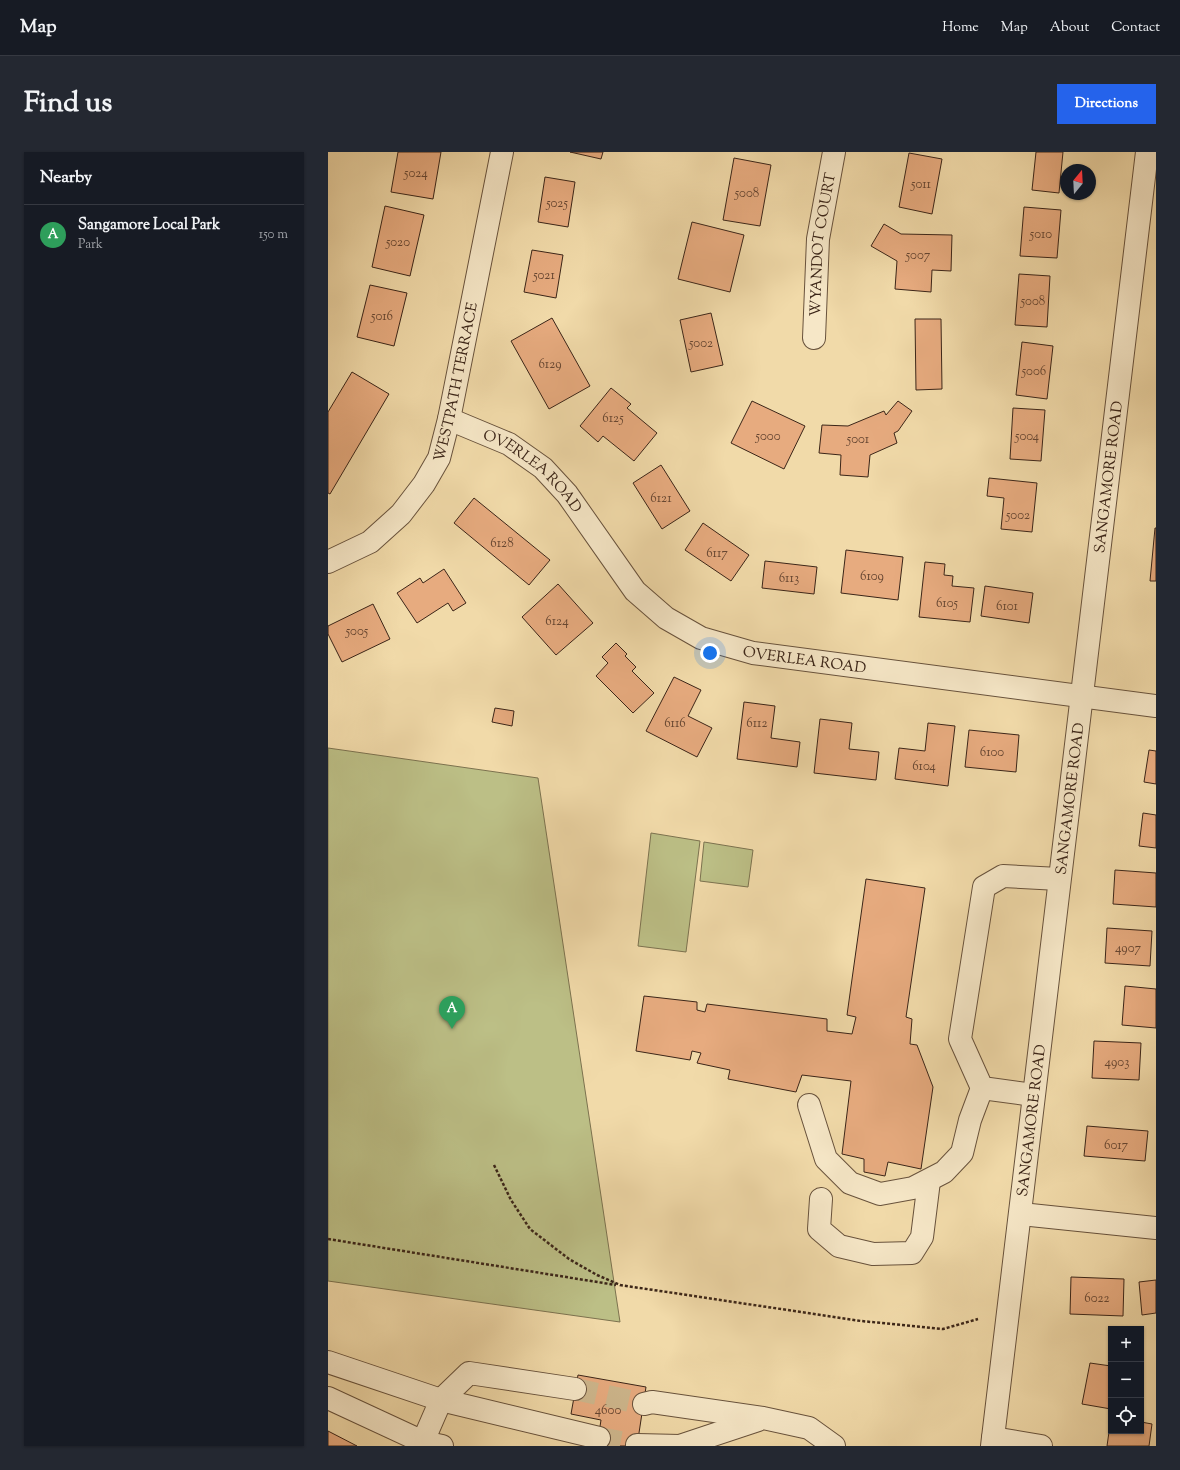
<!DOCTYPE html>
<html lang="en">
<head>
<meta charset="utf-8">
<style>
	body { margin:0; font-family:"Sorts Mill Goudy",serif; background:#242831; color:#f1f3f6 }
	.controls { position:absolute; right:12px; bottom:12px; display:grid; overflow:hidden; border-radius:0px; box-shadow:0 1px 3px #0004 }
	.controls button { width:36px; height:36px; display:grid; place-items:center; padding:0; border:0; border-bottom:1px solid #363941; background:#171b24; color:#f1f3f6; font:20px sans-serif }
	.compass { position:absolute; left:732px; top:12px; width:36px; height:36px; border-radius:50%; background:#171b24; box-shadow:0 1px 3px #0004; rotate:18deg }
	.you { position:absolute; left:382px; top:501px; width:14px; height:14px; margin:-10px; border:3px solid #fff; border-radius:50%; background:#1a73e8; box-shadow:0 0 0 6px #1a73e833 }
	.badge { display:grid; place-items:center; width:26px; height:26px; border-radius:50%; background:#2563eb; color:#fff; font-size:13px; font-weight:700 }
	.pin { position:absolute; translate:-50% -33px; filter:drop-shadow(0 1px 2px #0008) }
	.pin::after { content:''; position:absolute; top:21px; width:14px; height:12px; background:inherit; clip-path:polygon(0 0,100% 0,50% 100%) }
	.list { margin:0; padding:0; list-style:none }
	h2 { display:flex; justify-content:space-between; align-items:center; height:52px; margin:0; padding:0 16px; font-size:17px }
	h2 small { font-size:13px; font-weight:400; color:#9ea1a6 }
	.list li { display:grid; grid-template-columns:26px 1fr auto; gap:12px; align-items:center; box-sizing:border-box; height:60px; padding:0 16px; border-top:1px solid #363941 }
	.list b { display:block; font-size:15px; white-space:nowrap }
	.list p { margin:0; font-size:13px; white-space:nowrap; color:#9ea1a6 }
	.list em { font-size:13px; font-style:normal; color:#9ea1a6 }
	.icon { flex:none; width:22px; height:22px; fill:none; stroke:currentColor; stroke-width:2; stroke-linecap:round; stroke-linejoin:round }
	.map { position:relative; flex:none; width:828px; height:1294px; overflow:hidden; border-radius:0px }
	header { display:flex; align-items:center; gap:24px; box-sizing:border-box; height:56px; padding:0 20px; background:#171b24; border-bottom:1px solid #363941 }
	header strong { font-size:19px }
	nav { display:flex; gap:22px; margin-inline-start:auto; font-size:14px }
	.intro { display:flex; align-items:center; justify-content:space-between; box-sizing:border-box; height:96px; padding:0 24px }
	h1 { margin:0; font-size:28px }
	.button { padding:10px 18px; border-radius:0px; background:#2563eb; color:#fff; font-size:14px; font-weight:700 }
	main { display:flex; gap:24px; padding:0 24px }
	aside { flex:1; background:#171b24; border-radius:0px; box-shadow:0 1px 3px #0004 }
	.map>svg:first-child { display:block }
</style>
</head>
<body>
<header>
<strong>Map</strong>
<nav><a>Home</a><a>Map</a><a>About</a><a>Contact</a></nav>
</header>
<div class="intro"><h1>Find us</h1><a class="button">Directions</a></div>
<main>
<aside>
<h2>Nearby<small></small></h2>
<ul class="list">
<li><span class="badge" style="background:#2e9e5b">A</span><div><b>Sangamore Local Park</b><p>Park</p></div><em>150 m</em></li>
</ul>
</aside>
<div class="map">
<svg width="828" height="1294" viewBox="0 0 828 1294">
	<rect width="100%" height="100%" fill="#f1daa9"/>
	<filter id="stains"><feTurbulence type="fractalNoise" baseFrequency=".005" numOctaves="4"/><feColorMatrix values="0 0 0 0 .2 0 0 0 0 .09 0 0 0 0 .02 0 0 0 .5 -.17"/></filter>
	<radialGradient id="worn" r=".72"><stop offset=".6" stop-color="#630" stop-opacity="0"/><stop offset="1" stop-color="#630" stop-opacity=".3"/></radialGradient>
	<path fill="#bcbf86" stroke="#7c724f" d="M 0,596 L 210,626 L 292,1170 L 0,1129 Z
		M 323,681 L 372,689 L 358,800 L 310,794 Z
		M 376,690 L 425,698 L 420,735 L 372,729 Z"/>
	<path fill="#e7ab7f" stroke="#3b2518" d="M 70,0 L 113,0 L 105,47 L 63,40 Z
		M 242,0 L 275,0 L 273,7 Z
		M 708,0 L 735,0 L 731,41 L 704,38 Z
		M 581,1 L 614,7 L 604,62 L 571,55 Z
		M 406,6 L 443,13 L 432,74 L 395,68 Z
		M 217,25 L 247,30 L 240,75 L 210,70 Z
		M 57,54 L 96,63 L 82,124 L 44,115 Z
		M 696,55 L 733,58 L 729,106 L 692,104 Z
		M 364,70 L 416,83 L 402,140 L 350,127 Z
		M 556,72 L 573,82 L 624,83 L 623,119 L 604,118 L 603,140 L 567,137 L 569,109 L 543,94 Z
		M 204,98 L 235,103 L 228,146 L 196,140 Z
		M 691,122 L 722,124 L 719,175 L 687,173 Z
		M 42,133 L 79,141 L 66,194 L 29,185 Z
		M 383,161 L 395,213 L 363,220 L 352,168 Z
		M 224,166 L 262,234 L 221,257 L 183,189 Z
		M 587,167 L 613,167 L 614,237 L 588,238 Z
		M 694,190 L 725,194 L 719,247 L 688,243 Z
		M 24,220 L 61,242 L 2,342 L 0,341 L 0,260 Z
		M 283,236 L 303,252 L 299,256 L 329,281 L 306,309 L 275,284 L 270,290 L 252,274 Z
		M 424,249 L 477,274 L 456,317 L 403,291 Z
		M 570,249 L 584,259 L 570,279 L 566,281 L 569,291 L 542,303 L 540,325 L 512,323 L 513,303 L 491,301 L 494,273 L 520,274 L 556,259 L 558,263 Z
		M 685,256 L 717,258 L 713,309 L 682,307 Z
		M 333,313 L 362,359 L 334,377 L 305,331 Z
		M 661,326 L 709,331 L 704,380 L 673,377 L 676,346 L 659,344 Z
		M 146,346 L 222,408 L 201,433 L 126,371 Z
		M 375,371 L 421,403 L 403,429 L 357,398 Z
		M 827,376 L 828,376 L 828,429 L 822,429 Z
		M 518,398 L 575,405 L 570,448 L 513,441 Z
		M 437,409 L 489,415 L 486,442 L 434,436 Z
		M 597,410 L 617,412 L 616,423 L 625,424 L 624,434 L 646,436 L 642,470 L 591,465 Z
		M 116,417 L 138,451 L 125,459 L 120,451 L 89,471 L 69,441 L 92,426 L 95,431 Z
		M 230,432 L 265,471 L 228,503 L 194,465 Z
		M 657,434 L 705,441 L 701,471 L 653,464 Z
		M 45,452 L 62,487 L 14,510 L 0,482 L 0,474 Z
		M 288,491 L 299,502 L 297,504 L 308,515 L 304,519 L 326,541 L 305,561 L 268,524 L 280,511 L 274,505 Z
		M 346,525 L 373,538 L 360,564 L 384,576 L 369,605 L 318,579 Z
		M 416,550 L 447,554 L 443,586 L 472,590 L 469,615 L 409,607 Z
		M 167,556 L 186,559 L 184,574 L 164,570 Z
		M 492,567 L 524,571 L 521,597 L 551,600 L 548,628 L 486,621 Z
		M 600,571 L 627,574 L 620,634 L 567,627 L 571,596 L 597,599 Z
		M 641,578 L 691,583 L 688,620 L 637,615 Z
		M 821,598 L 828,599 L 828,632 L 816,630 Z
		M 815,661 L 828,663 L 828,696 L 811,694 Z
		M 787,718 L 828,721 L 828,755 L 785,752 Z
		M 538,727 L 597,736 L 578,865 L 584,867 L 582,892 L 589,893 L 605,935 L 593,1017 L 560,1010 L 557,1024 L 536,1020 L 536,1007 L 514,1002 L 523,929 L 474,923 L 468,940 L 400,927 L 402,918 L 369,911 L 373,901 L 364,899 L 362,908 L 308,899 L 316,844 L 369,850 L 369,858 L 377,860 L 379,852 L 499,867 L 499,879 L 524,882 L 528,865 L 519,863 Z
		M 779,776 L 824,779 L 822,814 L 777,811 Z
		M 797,834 L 828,837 L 828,876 L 794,873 Z
		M 766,889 L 813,891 L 811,928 L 764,926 Z
		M 759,974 L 820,979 L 817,1009 L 756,1004 Z
		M 743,1125 L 796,1127 L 795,1164 L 742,1162 Z
		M 828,1128 L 828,1161 L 814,1163 L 811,1130 Z
		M 762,1211 L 783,1214 L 783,1257 L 754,1252 Z
		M 250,1223 L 318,1235 L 309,1294 L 269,1294 L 273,1268 L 243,1262 Z
		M 783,1266 L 783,1279 L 813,1279 L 813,1270 L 824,1272 L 821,1294 L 779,1294 Z
		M 0,1279 L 29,1294 L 0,1294 Z"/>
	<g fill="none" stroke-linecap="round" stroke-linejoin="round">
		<path stroke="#cdb68c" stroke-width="22" stroke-dasharray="22 11" stroke-linecap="butt" d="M 247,1237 L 316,1252
			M 271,1286 L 309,1293"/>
		<g stroke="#68523c" stroke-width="24">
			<g id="minor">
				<path id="s1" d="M 486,186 L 490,87 L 506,0"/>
				<path id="s2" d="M 121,267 L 181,292 L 215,316 L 239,342 L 307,439 L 338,466 L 373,486 L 425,501 L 828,554"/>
				<path id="s3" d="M 0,410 L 42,390 L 73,362 L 96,332 L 111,306 L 121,267 L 174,0"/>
				<path d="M 705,943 L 654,936 L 632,887 L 656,735 L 675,724 L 731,727"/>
				<path d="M 481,953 L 498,1007 L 522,1031 L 552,1042 L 585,1036 L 616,1020 L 634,1001 L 642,968 L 654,936"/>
				<path d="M 493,1047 L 491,1077 L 511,1094 L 545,1102 L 584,1101 L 594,1085 L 601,1029"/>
				<path d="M 693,1062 L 828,1076"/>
				<path d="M 0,1210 L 113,1248 L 271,1286"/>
				<path d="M 0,1246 L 95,1290 L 114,1294"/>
				<path d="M 316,1252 L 324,1250 L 435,1266 L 481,1276 L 506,1294"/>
				<path d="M 665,1286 L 713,1294"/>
				<path d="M 309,1293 L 352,1294 L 430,1268"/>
				<path d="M 93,1294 L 113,1248 L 141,1221 L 247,1237"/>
				<path id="s4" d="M 664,1294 L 819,0"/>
			</g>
		</g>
		<path stroke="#3b2518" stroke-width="2.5" stroke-dasharray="3 2" stroke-linecap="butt" d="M 166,1013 L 183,1048 L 202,1077 L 241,1107 L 269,1123 L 292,1133 L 533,1169 L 615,1177 L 650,1167
			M 0,1087 L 288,1133"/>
		<use href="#minor" stroke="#f6e7c7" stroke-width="22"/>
	</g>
	<g text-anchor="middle" stroke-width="3" stroke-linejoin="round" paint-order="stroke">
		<g font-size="13" fill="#664632">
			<text x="88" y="25">5024</text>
			<text x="593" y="36">5011</text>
			<text x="419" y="45">5008</text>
			<text x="229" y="55">5025</text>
			<text x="713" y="86">5010</text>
			<text x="70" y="94">5020</text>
			<text x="590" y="107">5007</text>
			<text x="216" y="127">5021</text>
			<text x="705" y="153">5008</text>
			<text x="54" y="168">5016</text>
			<text x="373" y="195">5002</text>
			<text x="222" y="216">6129</text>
			<text x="706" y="223">5006</text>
			<text x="285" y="270">6125</text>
			<text x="440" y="288">5000</text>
			<text x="699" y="288">5004</text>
			<text x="530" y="291">5001</text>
			<text x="333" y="350">6121</text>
			<text x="690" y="367">5002</text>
			<text x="174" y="395">6128</text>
			<text x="389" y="405">6117</text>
			<text x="544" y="428">6109</text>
			<text x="461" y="430">6113</text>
			<text x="619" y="455">6105</text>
			<text x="679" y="458">6101</text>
			<text x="229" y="473">6124</text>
			<text x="29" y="483">5005</text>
			<text x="347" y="575">6116</text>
			<text x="429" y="575">6112</text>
			<text x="664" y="604">6100</text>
			<text x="596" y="618">6104</text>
			<text x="800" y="800">4907</text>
			<text x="789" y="914">4903</text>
			<text x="788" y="997">6017</text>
			<text x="769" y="1150">6022</text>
			<text x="280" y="1262">4600</text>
		</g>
		<g font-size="15" fill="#3b2518" stroke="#f6e7c7">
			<text dy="5" stroke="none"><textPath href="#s1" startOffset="94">WYANDOT COURT</textPath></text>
			<text dy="5" stroke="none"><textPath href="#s3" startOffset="234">WESTPATH TERRACE</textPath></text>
			<text dy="5" stroke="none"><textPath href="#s2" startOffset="100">OVERLEA ROAD</textPath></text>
			<text dy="5" stroke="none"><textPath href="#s4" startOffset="976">SANGAMORE ROAD</textPath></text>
			<text dy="5" stroke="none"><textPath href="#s2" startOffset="448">OVERLEA ROAD</textPath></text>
			<text dy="5" stroke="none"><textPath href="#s4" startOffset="652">SANGAMORE ROAD</textPath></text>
			<text dy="5" stroke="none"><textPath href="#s4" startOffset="328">SANGAMORE ROAD</textPath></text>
		</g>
	</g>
	<rect width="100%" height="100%" filter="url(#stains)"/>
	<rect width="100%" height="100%" fill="url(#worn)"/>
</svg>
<div class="controls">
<button>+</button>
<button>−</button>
<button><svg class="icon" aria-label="locate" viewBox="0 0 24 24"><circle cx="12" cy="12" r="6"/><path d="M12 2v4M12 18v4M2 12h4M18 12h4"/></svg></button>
</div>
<svg class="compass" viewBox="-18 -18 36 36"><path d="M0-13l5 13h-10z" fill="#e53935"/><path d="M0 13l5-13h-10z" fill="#9ea1a6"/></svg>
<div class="you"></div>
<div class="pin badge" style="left:124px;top:877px;background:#2e9e5b">A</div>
</div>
</main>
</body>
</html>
